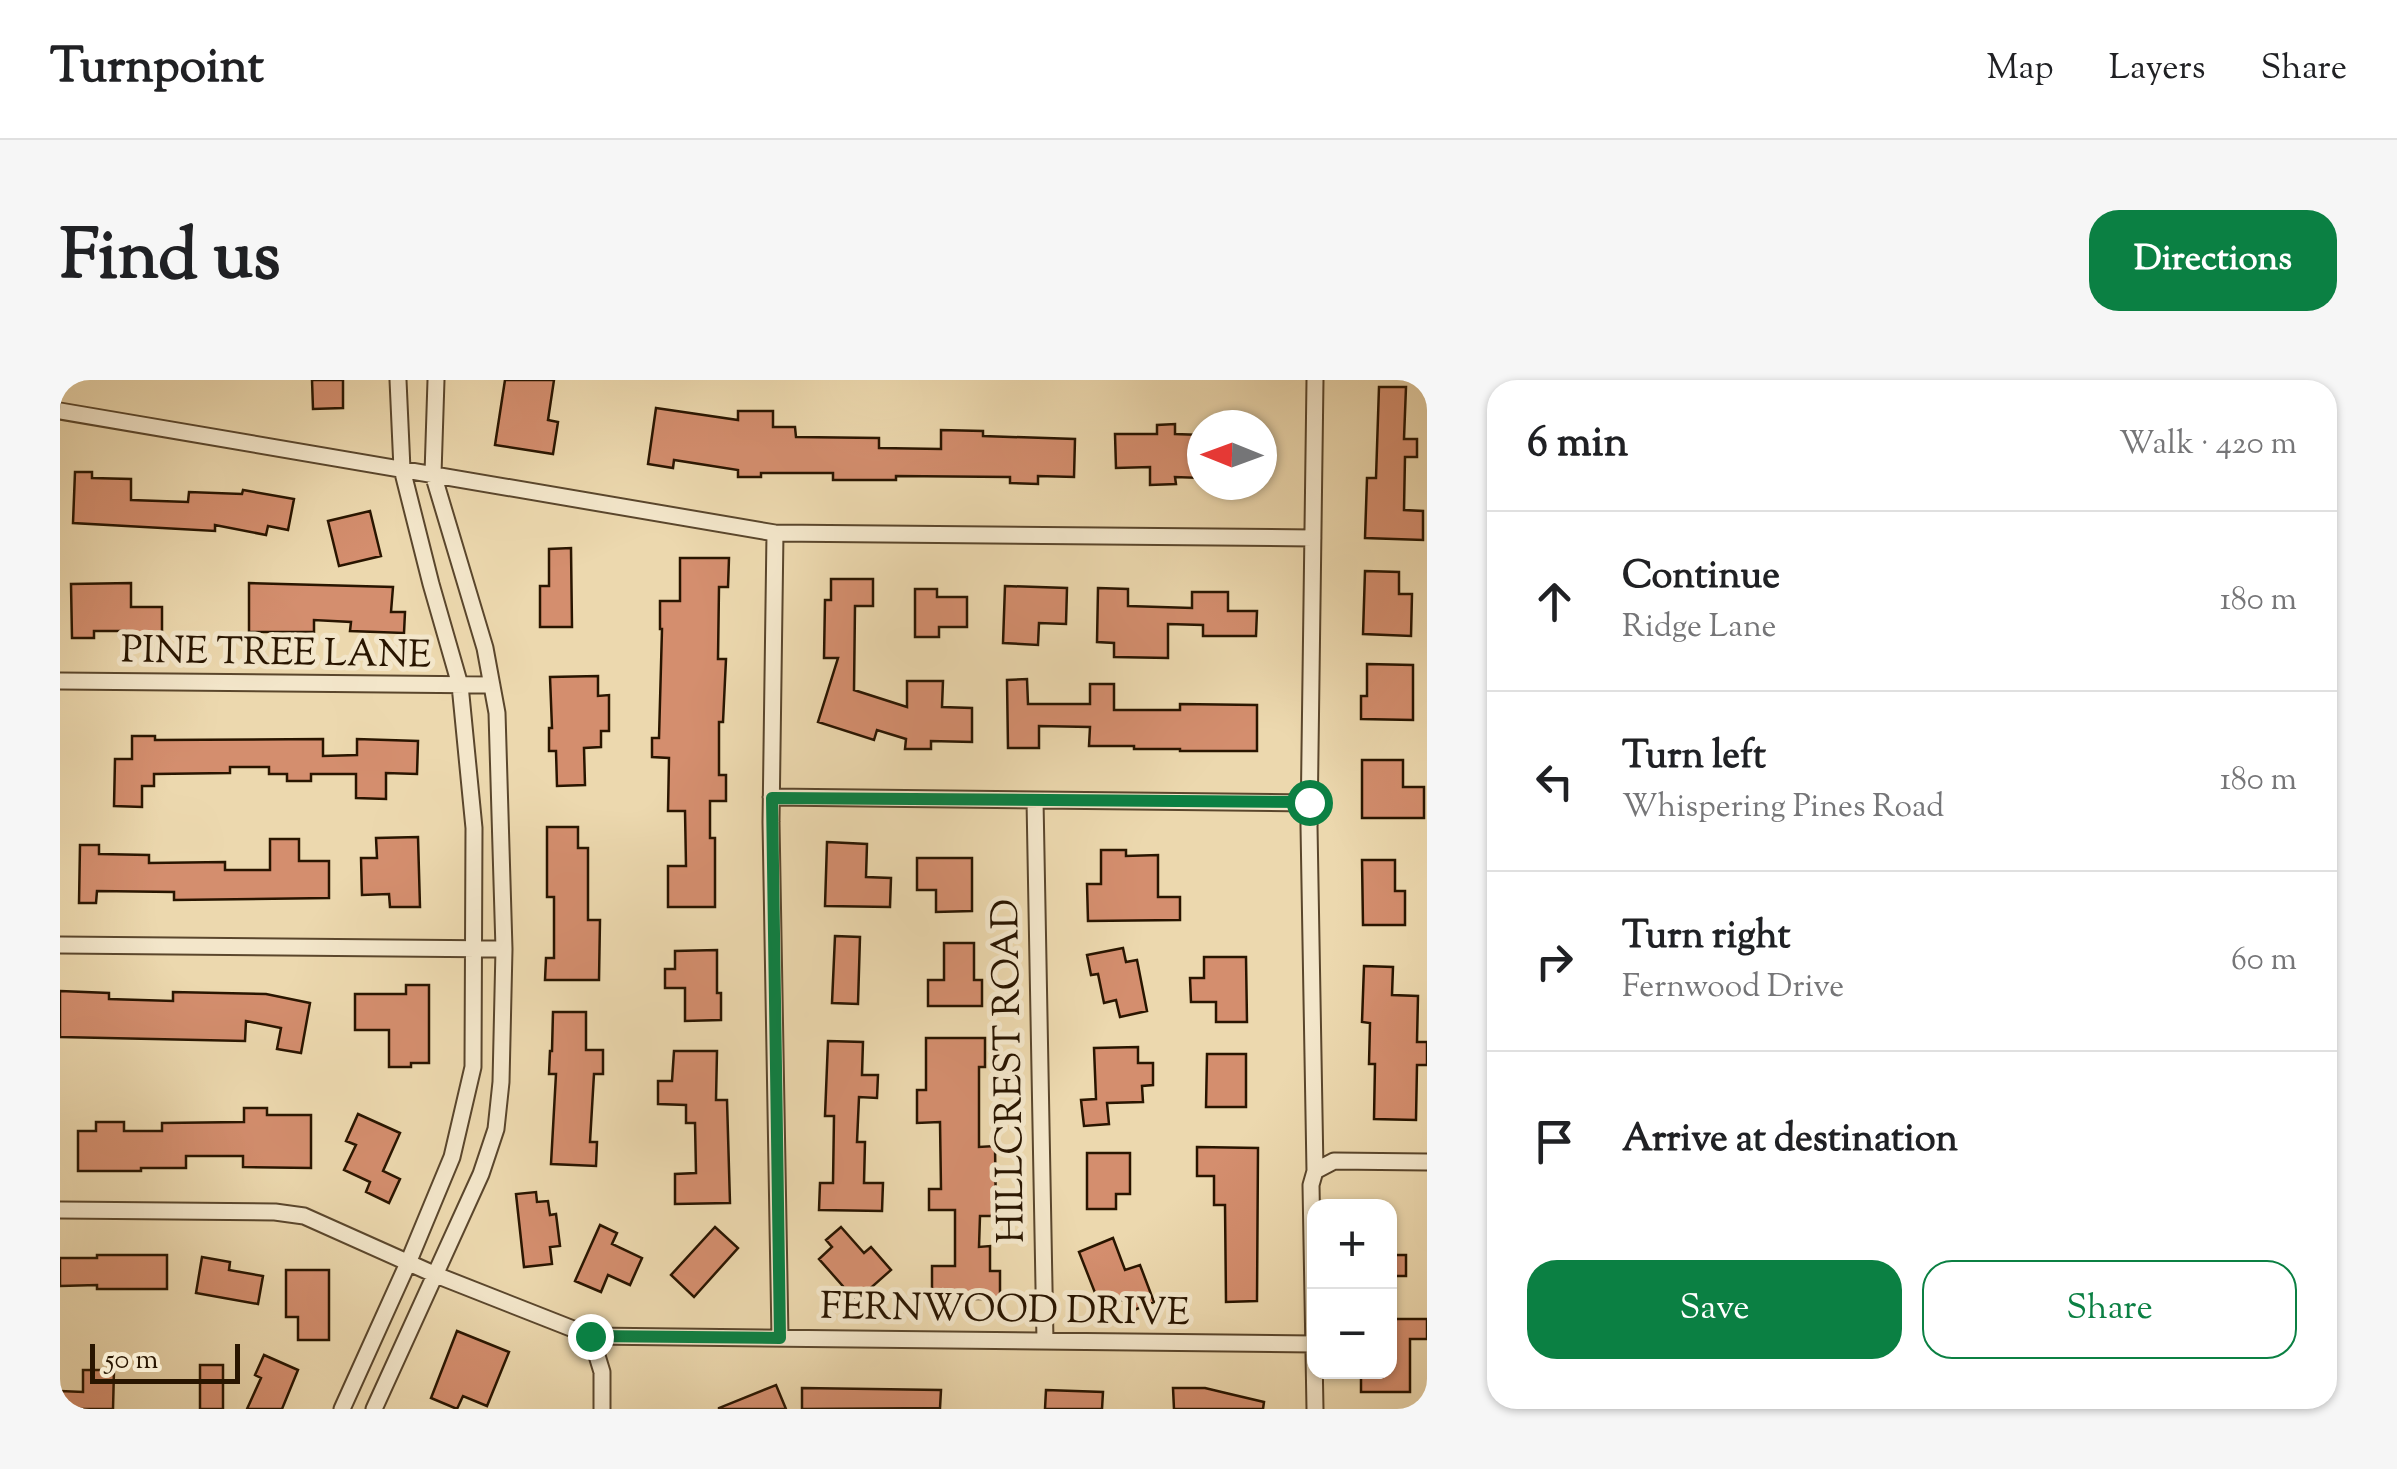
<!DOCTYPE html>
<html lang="en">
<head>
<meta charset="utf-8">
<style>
	body { margin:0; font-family:"Sorts Mill Goudy",serif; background:#f6f6f6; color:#202124 }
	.controls { position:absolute; right:30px; bottom:30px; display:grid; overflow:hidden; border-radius:20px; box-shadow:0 2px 8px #0004 }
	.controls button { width:90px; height:90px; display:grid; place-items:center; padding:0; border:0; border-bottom:2px solid #e0e0e0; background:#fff; color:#202124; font:50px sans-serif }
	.compass { position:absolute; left:1127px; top:30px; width:90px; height:90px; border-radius:50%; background:#fff; box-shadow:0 2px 8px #0004; rotate:271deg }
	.scale { position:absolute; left:30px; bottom:25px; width:150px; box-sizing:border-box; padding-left:10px; border:5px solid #291500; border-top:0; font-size:28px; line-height:35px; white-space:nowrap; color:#291500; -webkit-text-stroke:8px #f3e6ca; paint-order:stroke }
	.stop { position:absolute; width:30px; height:30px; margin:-22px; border:8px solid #0b8043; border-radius:50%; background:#fff }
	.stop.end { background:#0b8043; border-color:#fff; box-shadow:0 2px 10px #0008 }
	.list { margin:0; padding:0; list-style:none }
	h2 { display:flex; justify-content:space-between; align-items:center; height:130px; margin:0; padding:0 40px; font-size:42px }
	h2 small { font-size:32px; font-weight:400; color:#757577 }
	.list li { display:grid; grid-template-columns:65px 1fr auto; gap:30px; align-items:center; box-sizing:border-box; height:180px; padding:0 40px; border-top:2px solid #e0e0e0 }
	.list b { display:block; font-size:38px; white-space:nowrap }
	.list p { margin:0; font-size:32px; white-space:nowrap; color:#757577 }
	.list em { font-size:32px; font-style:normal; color:#757577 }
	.actions { display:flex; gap:20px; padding:30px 40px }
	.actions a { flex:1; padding:22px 0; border:2px solid #0b8043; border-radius:30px; text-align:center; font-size:35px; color:#0b8043 }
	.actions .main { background:#0b8043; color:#fff }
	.icon { flex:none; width:55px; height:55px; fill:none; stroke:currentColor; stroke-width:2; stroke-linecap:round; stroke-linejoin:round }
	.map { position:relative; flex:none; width:1367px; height:1029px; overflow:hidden; border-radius:30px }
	header { display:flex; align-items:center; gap:60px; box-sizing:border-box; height:140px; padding:0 50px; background:#fff; border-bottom:2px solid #e0e0e0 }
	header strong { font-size:48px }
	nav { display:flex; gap:55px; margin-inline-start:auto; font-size:35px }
	.intro { display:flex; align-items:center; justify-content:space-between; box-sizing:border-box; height:240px; padding:0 60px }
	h1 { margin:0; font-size:70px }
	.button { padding:25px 45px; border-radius:30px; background:#0b8043; color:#fff; font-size:35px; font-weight:700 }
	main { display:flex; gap:60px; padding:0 60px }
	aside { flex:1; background:#fff; border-radius:30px; box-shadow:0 2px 8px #0004 }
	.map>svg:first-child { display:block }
</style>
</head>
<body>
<header>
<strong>Turnpoint</strong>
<nav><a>Map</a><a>Layers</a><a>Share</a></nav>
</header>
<div class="intro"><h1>Find us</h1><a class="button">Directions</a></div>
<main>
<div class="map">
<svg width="1367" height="1029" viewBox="0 0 1367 1029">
	<rect width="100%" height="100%" fill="#ecd8ae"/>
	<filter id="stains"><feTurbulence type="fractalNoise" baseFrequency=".002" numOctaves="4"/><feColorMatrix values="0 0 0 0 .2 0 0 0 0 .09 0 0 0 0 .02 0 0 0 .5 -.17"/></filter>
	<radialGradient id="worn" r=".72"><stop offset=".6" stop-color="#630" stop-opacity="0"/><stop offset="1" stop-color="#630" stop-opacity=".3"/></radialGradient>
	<path fill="#d48e6e" stroke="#291500" stroke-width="2.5" d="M 252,0 L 283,0 L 283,28 L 253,29 Z
		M 445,0 L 494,0 L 488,40 L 498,42 L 493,74 L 435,65 Z
		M 1319,7 L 1346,7 L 1344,59 L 1357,59 L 1357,77 L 1345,77 L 1344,130 L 1363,131 L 1363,160 L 1305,158 L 1307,98 L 1316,98 Z
		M 596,28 L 678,40 L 678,31 L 713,31 L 713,47 L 735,47 L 736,57 L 819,58 L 819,68 L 881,69 L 881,50 L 923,51 L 923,56 L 1015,59 L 1014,97 L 978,96 L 978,104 L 950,103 L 950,97 L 836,96 L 836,100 L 773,100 L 773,93 L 701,93 L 701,97 L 678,97 L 678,90 L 614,80 L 613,88 L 588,84 Z
		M 1115,44 L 1115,54 L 1142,55 L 1142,98 L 1115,97 L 1116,104 L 1090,105 L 1090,87 L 1056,88 L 1055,54 L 1097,54 L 1097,45 Z
		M 15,92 L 32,92 L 32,98 L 71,99 L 71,120 L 128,122 L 129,112 L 182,114 L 183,110 L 234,119 L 228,150 L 208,146 L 206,155 L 155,145 L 155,151 L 13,143 Z
		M 310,131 L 321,176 L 279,186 L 268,141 Z
		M 511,168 L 512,247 L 480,247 L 480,206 L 489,206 L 489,169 Z
		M 620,178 L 669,178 L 668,207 L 659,207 L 658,279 L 666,279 L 663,342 L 659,342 L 659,395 L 666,395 L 666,421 L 650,421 L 650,458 L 655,458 L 655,527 L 608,527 L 608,486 L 626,486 L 625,431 L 608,431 L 609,378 L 592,377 L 592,358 L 599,358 L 602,249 L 600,249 L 600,221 L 620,221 Z
		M 1305,191 L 1339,192 L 1339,214 L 1352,214 L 1351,256 L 1303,254 Z
		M 771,199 L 813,199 L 813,226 L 795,226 L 794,310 L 847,327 L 847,301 L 883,301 L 882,327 L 912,328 L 912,362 L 871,361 L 871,369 L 845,369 L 846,359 L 817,350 L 814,360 L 758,342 L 778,278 L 764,278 L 765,220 L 771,220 Z
		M 71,203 L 71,227 L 102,227 L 102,259 L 66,259 L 66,251 L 34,251 L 34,258 L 12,258 L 11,204 Z
		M 189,203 L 333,207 L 331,232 L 345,232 L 344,253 L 290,251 L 291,242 L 254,240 L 254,252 L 189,252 Z
		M 945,206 L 1007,208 L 1006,244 L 979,243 L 978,265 L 943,263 Z
		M 1038,208 L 1068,209 L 1068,226 L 1132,228 L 1132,212 L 1168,212 L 1168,231 L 1197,231 L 1196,256 L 1143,256 L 1143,245 L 1108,244 L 1108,278 L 1054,277 L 1054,263 L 1037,262 Z
		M 855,209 L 877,209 L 877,217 L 907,217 L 907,247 L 879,247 L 879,257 L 855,257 Z
		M 1307,284 L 1353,285 L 1353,340 L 1301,339 L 1301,316 L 1307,316 Z
		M 538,296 L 538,316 L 549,315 L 549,351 L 541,351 L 541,367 L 524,368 L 525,405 L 497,406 L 496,371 L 489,371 L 489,348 L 492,348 L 490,297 Z
		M 967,299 L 968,324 L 1030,324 L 1030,304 L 1054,304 L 1054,330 L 1120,330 L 1120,324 L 1197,325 L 1197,371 L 1120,371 L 1120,369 L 1074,369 L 1074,366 L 1029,366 L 1030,347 L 979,346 L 979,368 L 948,368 L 947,300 Z
		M 72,356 L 95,356 L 95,360 L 263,359 L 263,376 L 297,375 L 297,359 L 358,361 L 357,394 L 326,393 L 326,419 L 296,418 L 296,394 L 251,394 L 251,401 L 227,401 L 227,394 L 209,394 L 209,387 L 170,387 L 170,393 L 94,394 L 94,406 L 82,406 L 82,427 L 54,426 L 55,379 L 72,379 Z
		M 1302,380 L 1343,380 L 1343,407 L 1364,407 L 1364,438 L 1302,438 Z
		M 487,447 L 518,447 L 518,468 L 528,468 L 528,540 L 540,540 L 539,600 L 485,600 L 486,578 L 494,578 L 494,517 L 487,517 Z
		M 358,457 L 360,527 L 330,527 L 329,514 L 302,515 L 301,478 L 317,478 L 316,458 Z
		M 210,459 L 239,459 L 239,481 L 269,481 L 269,518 L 114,520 L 114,512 L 37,511 L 36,523 L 19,523 L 20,465 L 39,465 L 39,474 L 89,475 L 89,483 L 165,482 L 165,490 L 210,490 Z
		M 767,462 L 807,464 L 806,497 L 831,498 L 830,527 L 765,526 Z
		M 1041,470 L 1066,470 L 1066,476 L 1098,475 L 1098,517 L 1120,517 L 1120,540 L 1028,541 L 1027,504 L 1041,504 Z
		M 857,478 L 912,478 L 912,531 L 876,532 L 876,510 L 857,510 Z
		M 1302,480 L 1335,480 L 1335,511 L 1345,511 L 1345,545 L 1303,545 Z
		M 775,556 L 800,557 L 798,624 L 772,623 Z
		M 884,563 L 914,563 L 914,600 L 922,600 L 922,626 L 868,626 L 868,600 L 884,600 Z
		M 1063,568 L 1066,582 L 1077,580 L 1087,631 L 1060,637 L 1056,620 L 1044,623 L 1038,594 L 1031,595 L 1027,575 Z
		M 657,570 L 657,613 L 661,613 L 661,640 L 625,641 L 625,608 L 605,608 L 605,589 L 615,589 L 615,571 Z
		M 1144,577 L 1186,577 L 1187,642 L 1156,642 L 1156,622 L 1131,622 L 1130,598 L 1144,598 Z
		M 1304,586 L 1333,587 L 1332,615 L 1358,616 L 1357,662 L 1367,662 L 1367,685 L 1357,685 L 1356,740 L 1314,739 L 1315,684 L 1309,684 L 1310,643 L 1302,642 Z
		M 346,605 L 369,605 L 369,683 L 351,683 L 351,687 L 329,687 L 329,650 L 295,650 L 295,614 L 346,614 Z
		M 0,611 L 49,613 L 49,619 L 113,621 L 113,612 L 206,614 L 250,623 L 241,673 L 217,669 L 221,648 L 186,641 L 185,661 L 0,657 Z
		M 493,632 L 526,632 L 526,670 L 543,670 L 543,694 L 534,694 L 530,762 L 537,762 L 536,786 L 491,784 L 496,694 L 489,694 L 490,671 L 492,671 Z
		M 866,658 L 925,658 L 925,687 L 919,687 L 919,767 L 935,766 L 936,836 L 920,836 L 919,867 L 930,866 L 930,891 L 940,891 L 940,919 L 872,919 L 872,886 L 895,886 L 895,830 L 869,830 L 869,809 L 881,809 L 880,742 L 857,743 L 857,710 L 866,710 Z
		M 768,661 L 803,662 L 802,695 L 818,695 L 817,718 L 799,717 L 797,762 L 805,762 L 804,803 L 823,803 L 822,831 L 759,830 L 760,803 L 773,803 L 774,736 L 765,736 Z
		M 1078,667 L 1078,683 L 1093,683 L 1093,705 L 1082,706 L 1083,722 L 1047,723 L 1049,744 L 1024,746 L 1021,720 L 1036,719 L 1034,668 Z
		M 614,671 L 657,671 L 656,720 L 667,720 L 670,823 L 615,824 L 615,794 L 636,793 L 635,743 L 626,743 L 626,725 L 598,724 L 598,701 L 612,701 Z
		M 1147,674 L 1186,674 L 1186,727 L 1146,727 Z
		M 184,728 L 207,728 L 207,735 L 251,735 L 251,788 L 183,787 L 183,776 L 126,776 L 126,788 L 81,788 L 81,791 L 18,791 L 18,751 L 36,751 L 36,742 L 64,742 L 64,751 L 102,751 L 102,743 L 184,742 Z
		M 298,734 L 340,753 L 323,791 L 340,799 L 329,823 L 306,812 L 310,802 L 284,790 L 296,765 L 286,761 Z
		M 1137,767 L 1198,768 L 1197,921 L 1166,922 L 1165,825 L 1154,825 L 1154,796 L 1137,796 Z
		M 1027,773 L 1070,773 L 1070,814 L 1056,814 L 1056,829 L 1027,829 Z
		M 476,812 L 477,822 L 488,821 L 490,835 L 496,834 L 500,866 L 490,867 L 492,884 L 464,887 L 456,814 Z
		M 540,845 L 557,853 L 552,864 L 582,878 L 570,905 L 548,895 L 541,912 L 515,901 Z
		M 655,847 L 678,868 L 634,917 L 611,895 Z
		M 781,847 L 804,873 L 811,867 L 831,890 L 796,921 L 759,879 L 772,867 L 766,860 Z
		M 1053,858 L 1065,890 L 1080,885 L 1094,922 L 1074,930 L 1070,917 L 1041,928 L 1019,872 Z
		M 37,875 L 107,875 L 107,909 L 37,909 L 37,905 L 0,906 L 0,878 L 37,878 Z
		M 1330,875 L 1346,875 L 1346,896 L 1330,896 Z
		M 142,877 L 170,882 L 169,890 L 203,896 L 198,924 L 136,913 Z
		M 226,890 L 269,890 L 269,960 L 238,960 L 238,937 L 226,937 Z
		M 1330,939 L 1367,939 L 1367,959 L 1350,959 L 1350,1012 L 1301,1012 L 1301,992 L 1330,992 Z
		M 397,951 L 449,972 L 427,1026 L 403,1016 L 397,1029 L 371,1018 Z
		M 204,975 L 238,990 L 222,1029 L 187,1029 L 201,998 L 195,995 Z
		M 140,985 L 163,985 L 163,1029 L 140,1029 Z
		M 23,990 L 54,990 L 53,1029 L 0,1029 L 0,1011 L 23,1012 Z
		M 716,1005 L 726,1029 L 659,1029 L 659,1028 Z
		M 742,1008 L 881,1010 L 880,1028 L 742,1029 Z
		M 1113,1008 L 1145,1008 L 1170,1014 L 1204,1022 L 1203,1029 L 1114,1029 Z
		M 986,1010 L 1043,1012 L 1042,1029 L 985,1029 Z"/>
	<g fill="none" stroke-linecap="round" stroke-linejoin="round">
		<g stroke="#5a462c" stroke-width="19">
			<path id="minor" d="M 0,31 L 715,153 L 1253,158
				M 715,153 L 711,442 L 720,958
				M 0,301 L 432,305
				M 711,417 L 1249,423
				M 975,420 L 985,961
				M 0,565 L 444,569
				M 1255,791 L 1274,781 L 1367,782
				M 0,830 L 215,832 L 244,836 L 376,895 L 531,956 L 1254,964
				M 531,956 L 542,992 L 542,1029
				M 282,1029 L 348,883 L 392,777 L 413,687 L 414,448 L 400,305 L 371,204 L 342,89 L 338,0
				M 314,1029 L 421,794 L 436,749 L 441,702 L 444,569 L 437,333 L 425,268 L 373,94 L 376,0
				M 1255,1029 L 1251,805 L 1255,791 L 1249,446 L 1255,0"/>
		</g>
		<use href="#minor" stroke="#f3e6ca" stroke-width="15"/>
	</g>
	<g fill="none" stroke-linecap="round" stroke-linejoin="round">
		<path stroke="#0b8043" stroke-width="12" d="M 530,956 L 720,958 L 712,418 L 1249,422"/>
	</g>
	<g text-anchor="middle" stroke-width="10" stroke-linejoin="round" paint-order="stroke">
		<g font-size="38" fill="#291500" stroke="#f3e6ca">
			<text transform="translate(216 271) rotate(1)" y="13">PINE TREE LANE</text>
			<text transform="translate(947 691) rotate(-91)" y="13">HILLCREST ROAD</text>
			<text transform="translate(945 928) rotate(1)" y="13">FERNWOOD DRIVE</text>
		</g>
	</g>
	<rect width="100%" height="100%" filter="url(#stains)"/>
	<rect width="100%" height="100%" fill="url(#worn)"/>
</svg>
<div class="controls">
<button>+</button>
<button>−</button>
</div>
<svg class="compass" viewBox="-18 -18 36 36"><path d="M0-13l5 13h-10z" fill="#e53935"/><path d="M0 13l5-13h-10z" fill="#757577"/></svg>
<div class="scale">50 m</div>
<div class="stop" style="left:1249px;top:422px"></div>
<div class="stop end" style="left:530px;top:956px"></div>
</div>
<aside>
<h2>6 min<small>Walk · 420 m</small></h2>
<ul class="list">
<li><svg class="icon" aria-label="ahead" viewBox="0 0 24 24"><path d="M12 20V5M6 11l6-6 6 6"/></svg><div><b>Continue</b><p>Ridge Lane</p></div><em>180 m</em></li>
<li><svg class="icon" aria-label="left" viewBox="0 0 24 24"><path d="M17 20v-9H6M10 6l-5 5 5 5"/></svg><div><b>Turn left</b><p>Whispering Pines Road</p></div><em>180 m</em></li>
<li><svg class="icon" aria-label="right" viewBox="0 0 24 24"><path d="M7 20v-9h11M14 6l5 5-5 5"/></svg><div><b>Turn right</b><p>Fernwood Drive</p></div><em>60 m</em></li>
<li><svg class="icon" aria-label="arrive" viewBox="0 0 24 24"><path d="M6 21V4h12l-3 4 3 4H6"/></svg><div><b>Arrive at destination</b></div></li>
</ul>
<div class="actions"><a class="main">Save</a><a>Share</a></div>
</aside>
</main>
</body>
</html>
